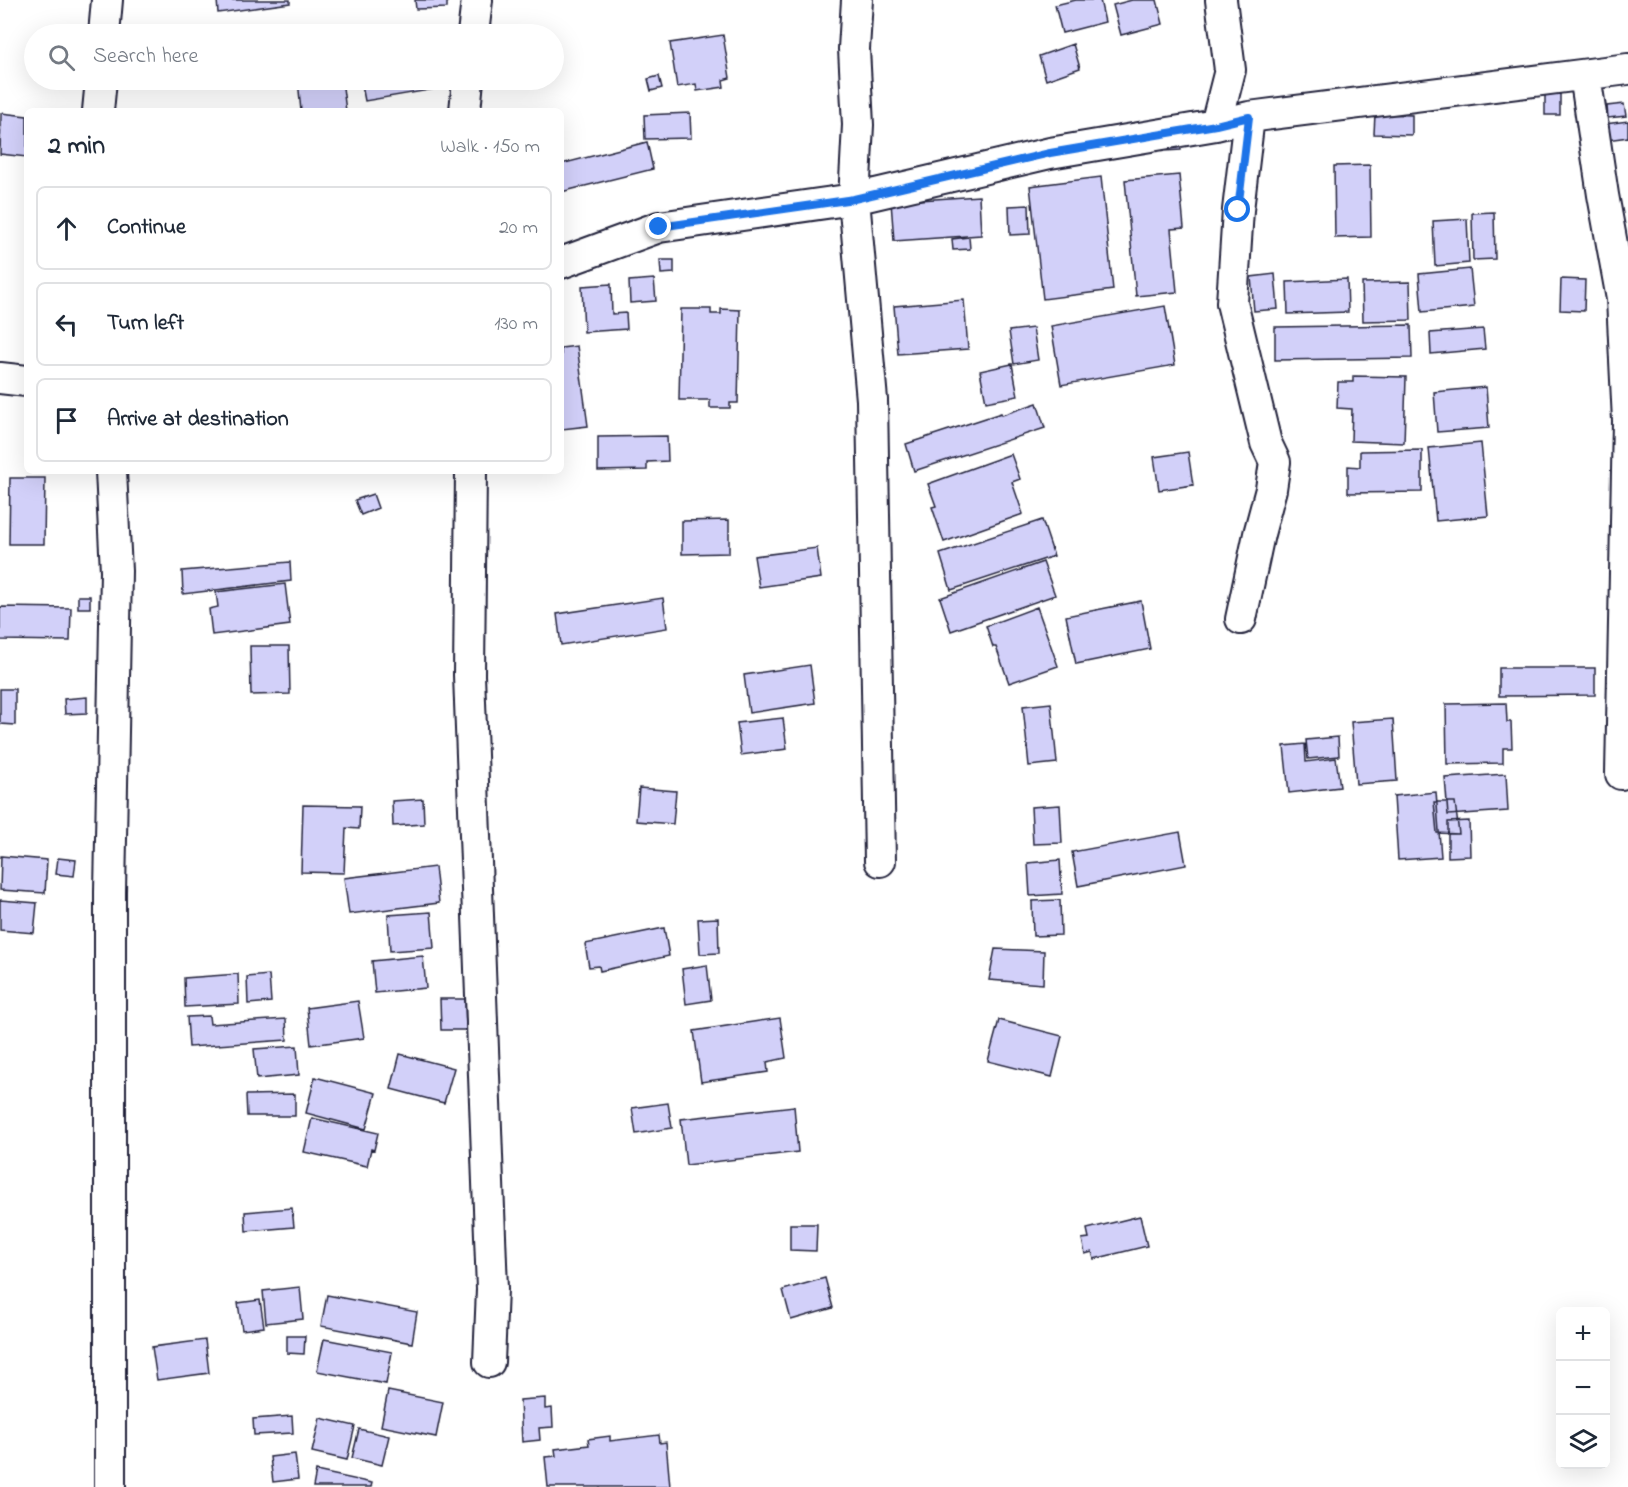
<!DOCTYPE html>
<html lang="en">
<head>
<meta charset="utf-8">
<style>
	body { margin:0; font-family:"Indie Flower",sans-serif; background:#f6f6f7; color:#1f2937 }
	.controls { position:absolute; right:18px; bottom:18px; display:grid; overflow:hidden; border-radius:9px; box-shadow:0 6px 24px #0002 }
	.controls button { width:54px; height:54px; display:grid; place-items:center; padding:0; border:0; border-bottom:2px solid #e0e1e3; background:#fff; color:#1f2937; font:30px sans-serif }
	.stop { position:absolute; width:18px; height:18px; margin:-14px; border:4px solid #1a73e8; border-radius:50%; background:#fff }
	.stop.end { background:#1a73e8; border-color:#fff; box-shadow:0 2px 6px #0008 }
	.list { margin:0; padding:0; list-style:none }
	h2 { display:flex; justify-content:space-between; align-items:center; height:78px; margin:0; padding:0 24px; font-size:26px }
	h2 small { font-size:20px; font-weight:400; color:#747a83 }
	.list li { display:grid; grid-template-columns:39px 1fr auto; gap:18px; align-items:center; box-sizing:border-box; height:84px; margin:0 12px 12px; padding:0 12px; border:2px solid #e0e1e3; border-radius:9px }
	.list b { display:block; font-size:22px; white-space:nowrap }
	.list em { font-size:20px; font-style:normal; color:#747a83 }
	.icon { flex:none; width:33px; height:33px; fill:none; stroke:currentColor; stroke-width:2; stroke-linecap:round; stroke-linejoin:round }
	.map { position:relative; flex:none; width:1628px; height:1487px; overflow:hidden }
	.search { position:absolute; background:#fff; box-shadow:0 6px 24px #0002; left:24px; top:24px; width:540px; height:66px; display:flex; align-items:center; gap:15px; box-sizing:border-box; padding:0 21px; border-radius:33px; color:#747a83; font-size:22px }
	.panel { position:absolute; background:#fff; box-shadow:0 6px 24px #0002; left:24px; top:108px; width:540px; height:366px; border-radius:9px }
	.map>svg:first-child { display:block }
</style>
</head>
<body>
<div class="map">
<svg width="1628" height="1487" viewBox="0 0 1628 1487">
	<rect width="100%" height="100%" fill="#fff"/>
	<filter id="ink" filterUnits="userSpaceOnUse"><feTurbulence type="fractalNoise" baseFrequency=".0167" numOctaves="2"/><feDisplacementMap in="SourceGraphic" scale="12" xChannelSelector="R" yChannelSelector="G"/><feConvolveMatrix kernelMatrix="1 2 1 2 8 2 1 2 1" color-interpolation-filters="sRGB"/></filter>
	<g filter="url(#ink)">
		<path fill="#d2d0f9" stroke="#22223b" stroke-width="1.5" d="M 217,0 L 290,0 L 290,3 L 218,13 Z
			M 415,0 L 447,0 L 447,8 L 416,9 Z
			M 1076,0 L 1100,0 L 1105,22 L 1062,33 L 1055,5 Z
			M 1132,0 L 1157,0 L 1163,24 L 1121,35 L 1113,5 Z
			M 723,35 L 730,78 L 723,80 L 724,87 L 697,91 L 696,84 L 677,87 L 670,43 Z
			M 1073,44 L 1080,68 L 1046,80 L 1039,56 Z
			M 659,76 L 662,88 L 651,91 L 648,79 Z
			M 298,80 L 342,80 L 346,111 L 301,111 Z
			M 361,80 L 446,80 L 447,87 L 365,101 Z
			M 1545,94 L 1560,94 L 1560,115 L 1545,115 Z
			M 1624,104 L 1626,116 L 1608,118 L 1607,106 Z
			M 1,113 L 27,116 L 27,157 L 0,154 Z
			M 690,113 L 691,138 L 645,139 L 644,115 Z
			M 1375,114 L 1412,115 L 1412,135 L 1374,134 Z
			M 1628,121 L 1628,137 L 1607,140 L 1605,124 Z
			M 1180,130 L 1181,150 L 1165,151 L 1164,131 Z
			M 647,142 L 653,169 L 561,192 L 561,164 Z
			M 1370,165 L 1371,237 L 1335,238 L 1334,166 Z
			M 1179,175 L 1184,228 L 1171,229 L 1177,292 L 1136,296 L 1125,180 Z
			M 1101,177 L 1113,290 L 1043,299 L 1030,186 Z
			M 979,196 L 981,235 L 894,241 L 891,202 Z
			M 1029,205 L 1030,234 L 1010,235 L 1009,206 Z
			M 1494,212 L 1495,259 L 1473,260 L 1472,213 Z
			M 1467,219 L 1469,263 L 1435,266 L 1433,221 Z
			M 969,237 L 970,249 L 953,250 L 952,239 Z
			M 660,260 L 674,260 L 674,273 L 661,274 Z
			M 1470,269 L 1474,307 L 1422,312 L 1419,274 Z
			M 1275,274 L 1278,309 L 1254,311 L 1251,277 Z
			M 654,279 L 656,301 L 630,303 L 629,281 Z
			M 1347,279 L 1348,312 L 1288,314 L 1287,282 Z
			M 1561,279 L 1585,280 L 1584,311 L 1560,310 Z
			M 1410,282 L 1411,320 L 1363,321 L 1362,283 Z
			M 611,284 L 612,314 L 626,313 L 627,329 L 584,332 L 582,286 Z
			M 964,300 L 968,349 L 898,354 L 894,306 Z
			M 1165,306 L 1175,365 L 1061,385 L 1051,326 Z
			M 681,309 L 711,309 L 711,314 L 721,314 L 721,309 L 740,310 L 738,403 L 730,403 L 730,408 L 710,408 L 710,400 L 679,400 Z
			M 1411,325 L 1412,358 L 1275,360 L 1275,327 Z
			M 1033,328 L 1038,360 L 1014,364 L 1009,331 Z
			M 1483,329 L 1485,349 L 1431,354 L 1430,333 Z
			M 577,346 L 588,426 L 562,429 L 561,348 Z
			M 1012,364 L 1018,396 L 986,402 L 980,371 Z
			M 1353,376 L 1406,377 L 1404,443 L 1351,441 L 1352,409 L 1337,408 L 1338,382 L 1353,382 Z
			M 1486,387 L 1489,428 L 1437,432 L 1434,392 Z
			M 1037,403 L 1045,428 L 914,471 L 906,444 L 1001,413 L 1002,415 Z
			M 667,436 L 668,461 L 647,462 L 647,470 L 598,471 L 598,437 Z
			M 1481,443 L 1488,516 L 1436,521 L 1429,448 Z
			M 1422,450 L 1422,492 L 1348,493 L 1348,466 L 1360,467 L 1360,451 Z
			M 1188,452 L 1193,485 L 1159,490 L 1154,457 Z
			M 1011,454 L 1020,479 L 1012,482 L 1023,514 L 944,542 L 932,507 L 936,506 L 928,484 Z
			M 10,478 L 45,478 L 44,544 L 9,544 Z
			M 373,494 L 378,508 L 361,515 L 355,500 Z
			M 729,520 L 729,553 L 682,554 L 682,521 Z
			M 1042,520 L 1054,556 L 951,590 L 940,554 Z
			M 817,548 L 821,578 L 759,587 L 754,556 Z
			M 290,562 L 291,581 L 183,594 L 182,571 Z
			M 1043,562 L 1055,595 L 951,631 L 940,598 Z
			M 285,584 L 290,625 L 212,635 L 209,609 L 218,607 L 216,592 Z
			M 78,596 L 90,596 L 90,608 L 78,608 Z
			M 663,598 L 667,628 L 561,645 L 557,614 Z
			M 1141,601 L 1150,649 L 1076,664 L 1066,616 Z
			M 0,607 L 71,608 L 70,641 L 0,640 Z
			M 1037,607 L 1058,666 L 1009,683 L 996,647 L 993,647 L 986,626 Z
			M 250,646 L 289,646 L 290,694 L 251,695 Z
			M 810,665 L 815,703 L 749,713 L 744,675 Z
			M 1499,668 L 1595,668 L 1595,695 L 1499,696 Z
			M 0,689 L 15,689 L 15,725 L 0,724 Z
			M 87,697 L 87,713 L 65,714 L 64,699 Z
			M 1051,703 L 1057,763 L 1029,766 L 1023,706 Z
			M 1506,703 L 1507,722 L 1511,722 L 1512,748 L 1503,748 L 1503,763 L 1447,764 L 1446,704 Z
			M 783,718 L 787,749 L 741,755 L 737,723 Z
			M 1393,719 L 1397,781 L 1356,784 L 1351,722 Z
			M 1338,737 L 1339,756 L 1308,759 L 1306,740 Z
			M 1305,744 L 1306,762 L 1336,758 L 1340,787 L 1289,793 L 1284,746 Z
			M 1506,774 L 1508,811 L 1448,815 L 1445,778 Z
			M 639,788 L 676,791 L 673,824 L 636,821 Z
			M 1436,792 L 1441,857 L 1398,860 L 1394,796 Z
			M 423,799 L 424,824 L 393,826 L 392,801 Z
			M 1434,802 L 1455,802 L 1459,834 L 1437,833 Z
			M 303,805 L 360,806 L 359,829 L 346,828 L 344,873 L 301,872 Z
			M 1060,805 L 1062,843 L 1033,844 L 1031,807 Z
			M 1469,821 L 1470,856 L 1448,857 L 1448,822 Z
			M 1180,832 L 1186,865 L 1078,886 L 1072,852 Z
			M 1,856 L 47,860 L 45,893 L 0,890 Z
			M 58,858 L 76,860 L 74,876 L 56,874 Z
			M 1060,860 L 1062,894 L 1030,896 L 1028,863 Z
			M 435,867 L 439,903 L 349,914 L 344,878 Z
			M 0,900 L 37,903 L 34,933 L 0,930 Z
			M 1060,900 L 1061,935 L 1033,936 L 1032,901 Z
			M 431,912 L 434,948 L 390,951 L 388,915 Z
			M 718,918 L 719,953 L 700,954 L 698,919 Z
			M 664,928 L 669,956 L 600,971 L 599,966 L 589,967 L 585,944 Z
			M 995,949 L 1044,951 L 1043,984 L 989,980 Z
			M 423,956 L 426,988 L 375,993 L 372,961 Z
			M 707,965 L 711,1000 L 686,1004 L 682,969 Z
			M 238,974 L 239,1004 L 185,1007 L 184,978 Z
			M 269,975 L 271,1002 L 248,1004 L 247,977 Z
			M 440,999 L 465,999 L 466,1030 L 441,1030 Z
			M 358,1001 L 364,1038 L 311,1045 L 307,1008 Z
			M 209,1016 L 210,1024 L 286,1019 L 287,1040 L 189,1047 L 187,1017 Z
			M 780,1018 L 786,1058 L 767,1062 L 768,1072 L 701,1082 L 694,1031 Z
			M 999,1020 L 1062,1036 L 1052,1077 L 988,1061 Z
			M 297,1046 L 299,1075 L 257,1079 L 254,1049 Z
			M 400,1054 L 454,1068 L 444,1103 L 391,1089 Z
			M 315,1077 L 376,1093 L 366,1129 L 306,1113 Z
			M 295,1094 L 295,1116 L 247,1116 L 246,1095 Z
			M 668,1103 L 672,1128 L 636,1134 L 632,1108 Z
			M 794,1106 L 798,1152 L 686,1165 L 681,1119 Z
			M 312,1118 L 378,1133 L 374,1150 L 371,1149 L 367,1166 L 304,1152 Z
			M 292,1208 L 294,1227 L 246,1231 L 245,1212 Z
			M 1140,1216 L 1147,1246 L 1094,1259 L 1092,1252 L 1085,1254 L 1082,1239 L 1089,1238 L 1087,1229 Z
			M 790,1224 L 817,1224 L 816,1251 L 790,1250 Z
			M 825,1278 L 833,1308 L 791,1320 L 783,1290 Z
			M 300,1287 L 303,1319 L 266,1323 L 263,1291 Z
			M 327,1295 L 417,1312 L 412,1343 L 321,1326 Z
			M 260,1300 L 264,1327 L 242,1330 L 238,1303 Z
			M 287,1336 L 305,1336 L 304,1354 L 287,1353 Z
			M 324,1339 L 392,1352 L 386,1384 L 317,1371 Z
			M 205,1340 L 209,1373 L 157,1380 L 152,1347 Z
			M 388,1391 L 443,1402 L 436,1437 L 381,1426 Z
			M 545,1398 L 545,1409 L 552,1408 L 553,1427 L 539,1428 L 540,1440 L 522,1442 L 520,1400 Z
			M 292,1416 L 293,1433 L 254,1435 L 253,1419 Z
			M 320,1418 L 355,1426 L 347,1460 L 312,1452 Z
			M 359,1429 L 389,1436 L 382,1465 L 352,1458 Z
			M 659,1435 L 660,1443 L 666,1442 L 670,1487 L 548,1487 L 545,1457 L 556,1456 L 555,1449 L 589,1445 L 588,1439 L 610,1436 L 610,1441 Z
			M 295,1454 L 298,1479 L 273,1482 L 270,1457 Z
			M 316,1471 L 372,1483 L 371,1487 L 313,1487 Z"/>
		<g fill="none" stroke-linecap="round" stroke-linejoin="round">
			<g stroke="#22223b" stroke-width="34">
				<path id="minor" d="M 857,0 L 854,49 L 858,125 L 854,199 L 872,400 L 880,861
					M 104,34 L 107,0
					M 473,34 L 477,0
					M 1585,75 L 1603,195 L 1622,299 L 1628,421 L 1621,774
					M 98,111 L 101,80
					M 465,111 L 468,80
					M 1216,125 L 1230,70 L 1221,0
					M 561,263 L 659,227 L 854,199 L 1050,153 L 1216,125 L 1249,117 L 1628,69
					M 0,378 L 27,381
					M 471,471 L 469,675 L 492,1289 L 489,1362
					M 1241,619 L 1259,534 L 1271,489 L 1275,462 L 1266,443 L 1232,303 L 1238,210 L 1249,117
					M 110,1487 L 110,892 L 116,571 L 111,471"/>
			</g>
			<use href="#minor" stroke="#fff" stroke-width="30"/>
		</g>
	</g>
	<g fill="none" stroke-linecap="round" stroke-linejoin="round" filter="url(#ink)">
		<path stroke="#1a73e8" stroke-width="8" d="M 659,227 L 854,199 L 1050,153 L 1216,125 L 1249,117 L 1238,210"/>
	</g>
</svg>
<div class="controls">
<button>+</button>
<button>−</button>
<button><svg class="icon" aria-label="layers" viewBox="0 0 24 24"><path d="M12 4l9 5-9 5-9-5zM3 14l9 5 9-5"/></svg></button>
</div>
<div class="stop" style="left:1238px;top:210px"></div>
<div class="stop end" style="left:659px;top:227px"></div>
<div class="search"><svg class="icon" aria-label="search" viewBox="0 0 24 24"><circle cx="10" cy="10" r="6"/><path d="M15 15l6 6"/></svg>Search here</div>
<section class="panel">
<h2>2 min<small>Walk · 150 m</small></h2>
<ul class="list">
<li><svg class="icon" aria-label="ahead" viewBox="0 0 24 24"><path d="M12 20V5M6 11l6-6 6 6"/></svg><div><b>Continue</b></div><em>20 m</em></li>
<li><svg class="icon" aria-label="left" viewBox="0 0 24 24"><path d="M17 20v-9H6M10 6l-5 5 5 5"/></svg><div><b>Turn left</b></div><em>130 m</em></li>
<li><svg class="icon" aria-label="arrive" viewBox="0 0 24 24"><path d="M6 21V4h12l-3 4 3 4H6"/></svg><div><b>Arrive at destination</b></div></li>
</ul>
</section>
</div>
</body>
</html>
